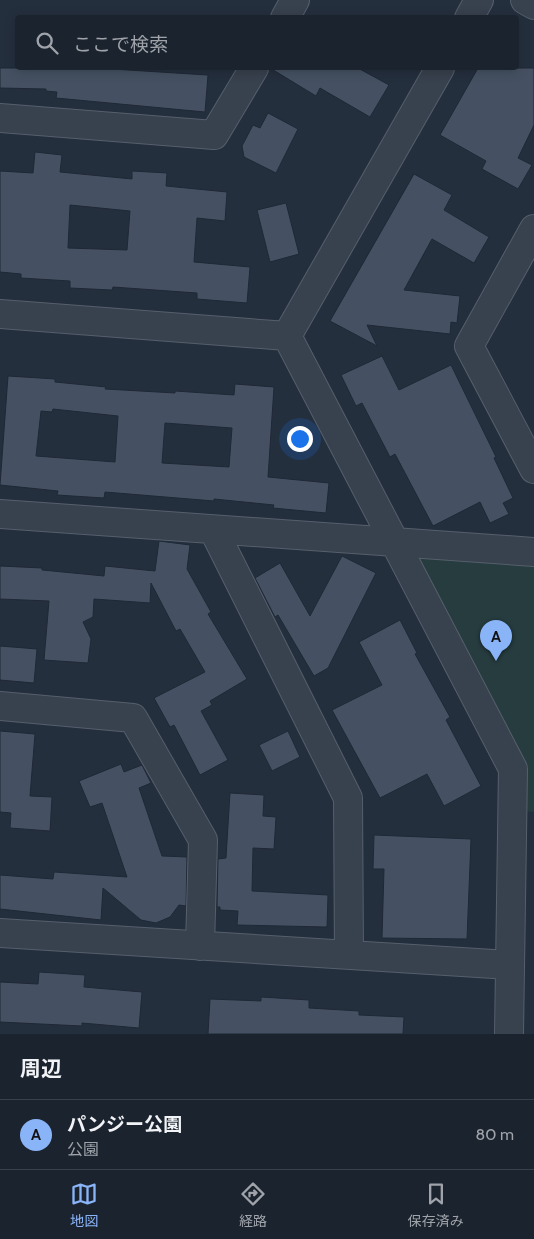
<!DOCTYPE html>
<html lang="ja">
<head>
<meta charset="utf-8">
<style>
	body { margin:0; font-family:Cabin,"Noto Sans JP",sans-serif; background:#282f3a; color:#f1f3f6 }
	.you { position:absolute; left:299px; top:438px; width:18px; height:18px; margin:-12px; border:4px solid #fff; border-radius:50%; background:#1a73e8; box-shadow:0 0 0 8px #1a73e833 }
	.badge { display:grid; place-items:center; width:32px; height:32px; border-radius:50%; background:#8ab4f8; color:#111; font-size:16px; font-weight:700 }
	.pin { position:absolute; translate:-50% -41px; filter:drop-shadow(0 1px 2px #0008) }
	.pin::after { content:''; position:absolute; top:26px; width:18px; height:15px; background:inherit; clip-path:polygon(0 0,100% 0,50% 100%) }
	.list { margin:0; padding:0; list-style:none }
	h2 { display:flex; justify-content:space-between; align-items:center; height:65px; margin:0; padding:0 20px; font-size:21px }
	h2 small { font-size:16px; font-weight:400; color:#a0a4aa }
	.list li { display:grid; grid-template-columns:32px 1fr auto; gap:15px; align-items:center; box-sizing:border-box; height:70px; padding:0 20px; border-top:1px solid #39404a }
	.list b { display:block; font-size:19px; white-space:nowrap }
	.list p { margin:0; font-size:16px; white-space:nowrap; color:#a0a4aa }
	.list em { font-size:16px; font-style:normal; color:#a0a4aa }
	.icon { flex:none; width:28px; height:28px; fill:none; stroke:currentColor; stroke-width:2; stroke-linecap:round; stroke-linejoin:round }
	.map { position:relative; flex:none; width:534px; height:1034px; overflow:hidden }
	.search { position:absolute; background:#1b232e; box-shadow:0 2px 12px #0003; left:15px; right:15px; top:15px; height:55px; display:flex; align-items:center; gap:12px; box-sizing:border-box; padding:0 18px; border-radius:5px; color:#a0a4aa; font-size:19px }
	.sheet { height:135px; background:#1b232e }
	nav { display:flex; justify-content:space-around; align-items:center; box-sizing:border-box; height:70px; border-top:1px solid #39404a; background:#1b232e; font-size:14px; color:#a0a4aa }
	nav a { display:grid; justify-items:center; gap:2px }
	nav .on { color:#8ab4f8 }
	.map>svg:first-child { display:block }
</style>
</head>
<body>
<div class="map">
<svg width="534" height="1034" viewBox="0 0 534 1034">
	<rect width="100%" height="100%" fill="#242f3e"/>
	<path fill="#263c3f" d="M 395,542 L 534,553 L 534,812 L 512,810 L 513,769 Z"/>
	<path fill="#455162" stroke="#1f2835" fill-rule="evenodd" d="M 0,68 L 96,68 L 208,75 L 205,112 L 56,98 L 57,92 L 46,91 L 46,89 L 0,88 Z
		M 270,68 L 358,68 L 389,85 L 370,117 L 320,88 L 316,96 Z
		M 478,68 L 534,68 L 534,125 L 518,158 L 532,165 L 518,189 L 482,169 L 486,161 L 440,135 Z
		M 268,113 L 298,129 L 276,173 L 244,157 L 242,146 L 253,125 L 260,128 Z
		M 35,152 L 62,155 L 60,172 L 132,179 L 132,171 L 167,173 L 166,186 L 227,192 L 225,221 L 197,218 L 194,262 L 250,267 L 247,303 L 197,299 L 197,293 L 113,287 L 112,290 L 70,288 L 70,281 L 21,278 L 21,274 L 0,272 L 0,171 L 33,173 ZM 70,205 L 130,211 L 127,250 L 68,248 Z
		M 414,174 L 452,195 L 444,210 L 489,237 L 474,263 L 432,239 L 404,290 L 460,296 L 457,323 L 451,322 L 450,334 L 367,325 L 377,346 L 330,321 Z
		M 286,203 L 299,254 L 270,262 L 257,210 Z
		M 382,356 L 399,390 L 451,365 L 496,457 L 494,458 L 513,498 L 503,503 L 509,514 L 490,523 L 480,502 L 433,526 L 395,454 L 390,457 L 362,403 L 356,406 L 341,375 Z
		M 8,376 L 55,379 L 55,382 L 106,387 L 105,389 L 175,393 L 175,391 L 234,395 L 235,384 L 274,387 L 268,477 L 329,483 L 326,513 L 273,508 L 274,505 L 214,499 L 214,501 L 105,492 L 104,498 L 57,495 L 58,491 L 0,485 ZM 53,409 L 118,416 L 115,462 L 36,456 L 41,411 L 52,412 ZM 165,423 L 232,428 L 229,467 L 162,463 Z
		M 159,541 L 190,545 L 187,569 L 211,612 L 208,614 L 247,679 L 210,701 L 212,705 L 201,711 L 228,760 L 200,775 L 174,725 L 170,727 L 154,698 L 205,672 L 180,629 L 176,631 L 151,583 L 150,603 L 94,599 L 93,617 L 83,622 L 91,639 L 88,663 L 44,660 L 49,601 L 0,599 L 0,566 L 42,568 L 42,570 L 104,576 L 105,566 L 155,571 Z
		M 342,556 L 376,573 L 328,668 L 314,676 L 278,615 L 275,617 L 255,578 L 280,563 L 310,616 Z
		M 400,620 L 417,653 L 415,654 L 450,717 L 446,720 L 481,786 L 444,806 L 427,774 L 380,798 L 332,710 L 382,685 L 359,642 Z
		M 0,646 L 37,649 L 34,683 L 0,680 Z
		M 0,731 L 35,734 L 30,796 L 52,797 L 50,831 L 10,828 L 11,813 L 0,812 Z
		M 288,731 L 300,757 L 272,771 L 259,745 Z
		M 121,764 L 124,772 L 142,765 L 151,783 L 139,788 L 162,856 L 187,857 L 186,906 L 179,905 L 170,917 L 156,923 L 141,920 L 103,888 L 101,920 L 0,909 L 0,875 L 53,879 L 54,872 L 127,877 L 102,803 L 90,807 L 79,781 Z
		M 230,793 L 264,795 L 263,816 L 276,817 L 274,849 L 253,848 L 252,891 L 328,895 L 327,927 L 237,925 L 238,911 L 220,910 L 220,907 L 217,907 L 218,859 L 226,858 Z
		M 374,835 L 471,839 L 467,939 L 382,938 L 384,869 L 373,869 Z
		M 39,972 L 85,975 L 84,987 L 142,992 L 139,1028 L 82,1023 L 82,1026 L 0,1022 L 0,982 L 38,984 Z
		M 261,997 L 309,1000 L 309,1008 L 359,1011 L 359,1015 L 404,1017 L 403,1034 L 208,1034 L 210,999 L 261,1001 Z"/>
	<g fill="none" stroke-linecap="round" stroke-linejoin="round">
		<g stroke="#565f6c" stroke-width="30">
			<path id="minor" d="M 525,0 L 534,5
				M 285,18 L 295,0
				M 469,18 L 479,0
				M 0,118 L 214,135 L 254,68
				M 534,229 L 469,346 L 534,469
				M 0,314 L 287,336
				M 287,336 L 513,769 L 509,1034
				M 287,336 L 440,68
				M 0,514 L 534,552
				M 214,531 L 348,798 L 349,955
				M 0,706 L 133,718 L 203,840 L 200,946
				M 0,933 L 510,965"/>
		</g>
		<use href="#minor" stroke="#38414e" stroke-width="28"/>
	</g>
</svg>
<div class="you"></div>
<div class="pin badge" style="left:496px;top:661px">A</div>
<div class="search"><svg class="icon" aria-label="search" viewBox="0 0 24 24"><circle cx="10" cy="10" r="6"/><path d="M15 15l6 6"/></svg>ここで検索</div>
</div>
<section class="sheet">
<h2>周辺<small></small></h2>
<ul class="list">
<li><span class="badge">A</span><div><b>パンジー公園</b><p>公園</p></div><em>80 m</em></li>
</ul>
</section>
<nav>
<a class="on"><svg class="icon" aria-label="map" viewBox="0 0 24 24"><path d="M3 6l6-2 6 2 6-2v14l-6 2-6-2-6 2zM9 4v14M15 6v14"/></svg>地図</a>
<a><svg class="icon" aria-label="directions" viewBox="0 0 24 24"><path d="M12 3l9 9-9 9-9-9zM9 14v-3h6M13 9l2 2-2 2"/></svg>経路</a>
<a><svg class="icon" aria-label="saved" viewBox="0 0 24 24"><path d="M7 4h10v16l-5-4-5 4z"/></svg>保存済み</a>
</nav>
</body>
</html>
